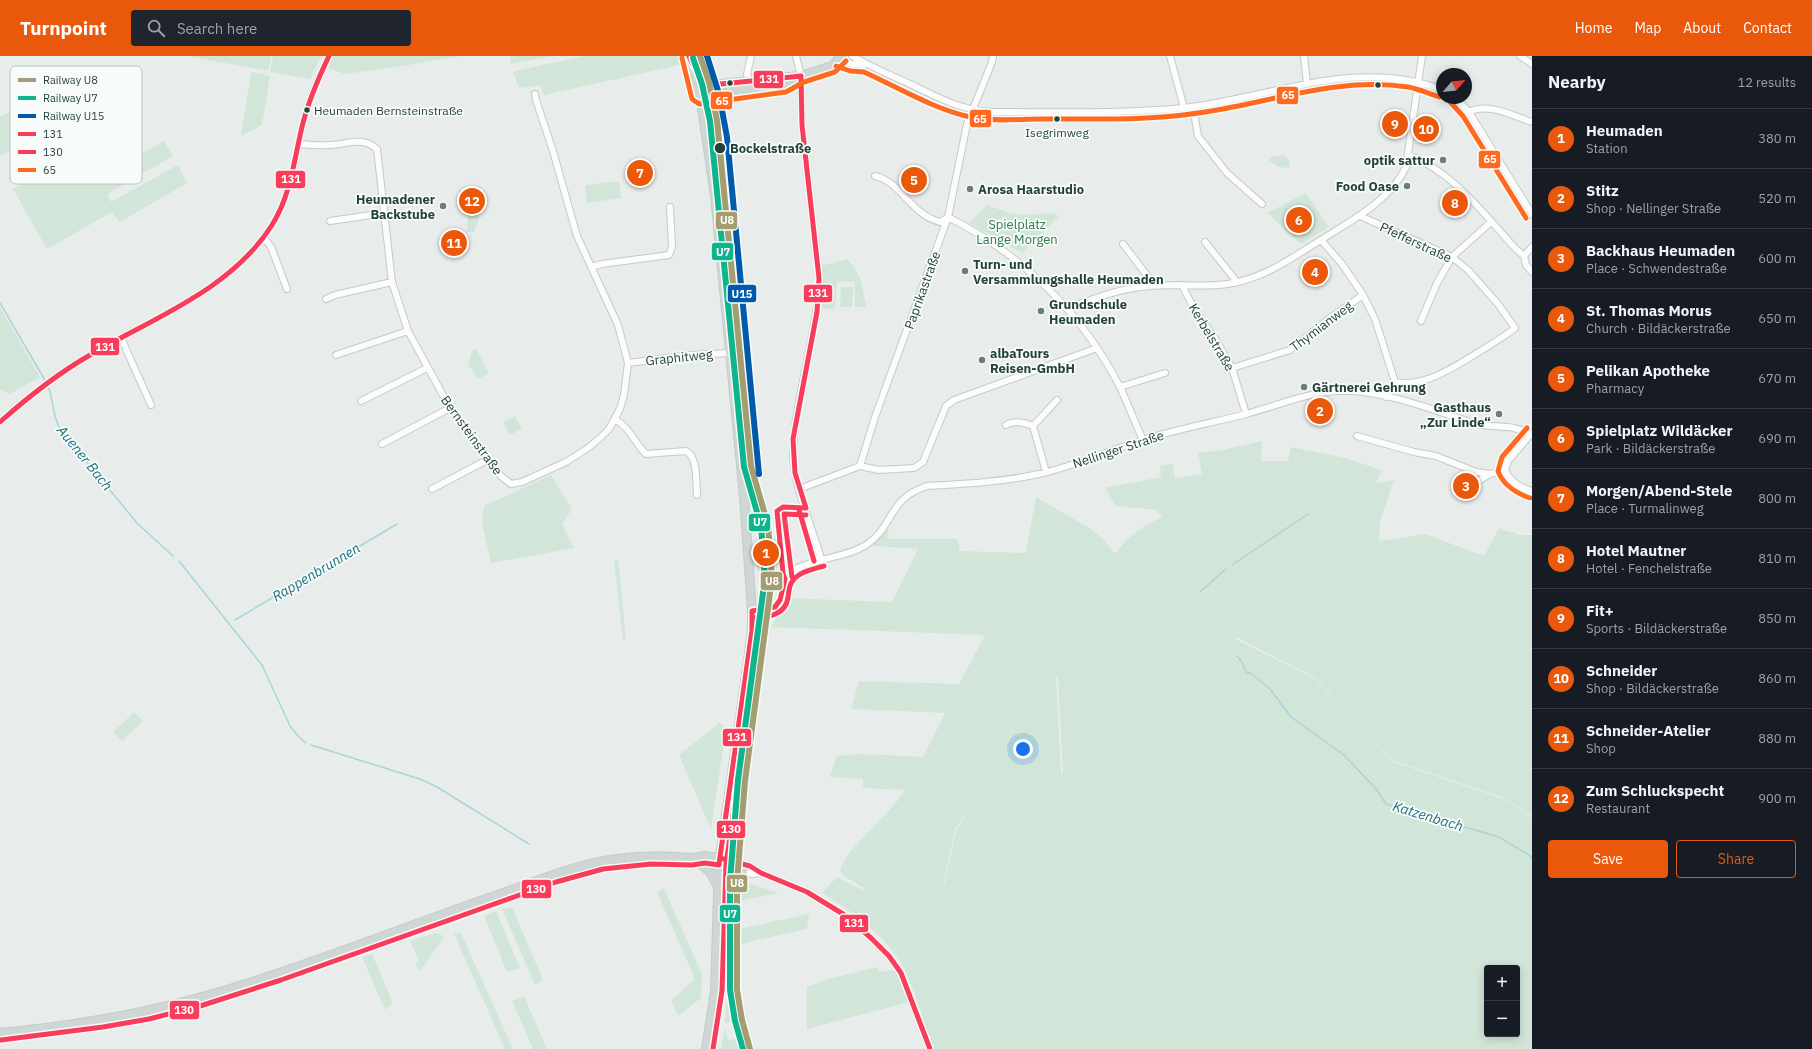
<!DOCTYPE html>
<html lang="en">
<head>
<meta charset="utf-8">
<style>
	body { margin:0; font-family:"IBM Plex Sans",sans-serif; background:#20242c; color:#f1f3f6 }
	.controls { position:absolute; right:12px; bottom:12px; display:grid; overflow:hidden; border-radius:4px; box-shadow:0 2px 10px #0003 }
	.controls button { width:36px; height:36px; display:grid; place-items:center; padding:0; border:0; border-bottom:1px solid #363941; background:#171b24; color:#f1f3f6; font:20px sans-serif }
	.compass { position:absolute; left:1436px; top:12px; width:36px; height:36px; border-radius:50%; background:#171b24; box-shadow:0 2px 10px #0003; rotate:62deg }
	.you { position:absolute; left:1023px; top:693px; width:14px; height:14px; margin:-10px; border:3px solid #fff; border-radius:50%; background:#1a73e8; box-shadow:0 0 0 6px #1a73e833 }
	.badge { display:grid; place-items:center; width:26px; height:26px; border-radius:50%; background:#ea580c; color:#fff; font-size:13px; font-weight:700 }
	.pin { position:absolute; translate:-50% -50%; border:2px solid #fff; box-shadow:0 1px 4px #0006 }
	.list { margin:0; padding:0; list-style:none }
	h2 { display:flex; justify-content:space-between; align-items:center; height:52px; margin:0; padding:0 16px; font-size:17px }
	h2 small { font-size:13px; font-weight:400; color:#9ea1a6 }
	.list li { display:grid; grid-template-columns:26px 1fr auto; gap:12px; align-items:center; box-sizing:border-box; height:60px; padding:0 16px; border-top:1px solid #363941 }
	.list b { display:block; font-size:15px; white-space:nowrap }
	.list p { margin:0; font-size:13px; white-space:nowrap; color:#9ea1a6 }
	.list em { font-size:13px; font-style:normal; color:#9ea1a6 }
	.actions { display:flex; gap:8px; padding:12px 16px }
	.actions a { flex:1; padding:9px 0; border:1px solid #ea580c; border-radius:4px; text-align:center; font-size:14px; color:#ea580c }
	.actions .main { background:#ea580c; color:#fff }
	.icon { flex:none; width:22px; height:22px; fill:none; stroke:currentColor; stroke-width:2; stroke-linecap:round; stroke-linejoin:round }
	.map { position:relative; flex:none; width:1532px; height:993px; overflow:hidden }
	header { display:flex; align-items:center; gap:24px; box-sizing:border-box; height:56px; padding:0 20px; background:#ea580c; color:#fff }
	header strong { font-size:19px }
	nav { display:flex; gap:22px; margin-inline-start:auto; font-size:14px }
	.search { width:280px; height:36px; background:#20242c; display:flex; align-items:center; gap:10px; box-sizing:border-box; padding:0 14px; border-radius:4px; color:#9ea1a6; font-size:15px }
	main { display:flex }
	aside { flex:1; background:#171b24 }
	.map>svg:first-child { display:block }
</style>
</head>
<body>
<header>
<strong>Turnpoint</strong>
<div class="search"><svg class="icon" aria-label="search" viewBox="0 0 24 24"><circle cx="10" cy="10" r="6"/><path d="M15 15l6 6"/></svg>Search here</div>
<nav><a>Home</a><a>Map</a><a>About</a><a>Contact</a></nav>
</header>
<main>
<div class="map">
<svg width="1532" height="993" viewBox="0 0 1532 993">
	<rect width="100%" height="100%" fill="#e8edeb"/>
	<path fill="#d1e6d8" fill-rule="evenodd" d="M 188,0 L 271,0 L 268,15 Z
		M 273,0 L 321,0 L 310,23 L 270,16 Z
		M 333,0 L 461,0 L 397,11 L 345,18 L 328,12 Z
		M 510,0 L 554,0 L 511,8 Z
		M 585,0 L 681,0 L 684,8 L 544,39 L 539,29 L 519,32 L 513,16 L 519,14 Z
		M 251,16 L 270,20 L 262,69 L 241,80 Z
		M 43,36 L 60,63 L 0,100 L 0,61 Z
		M 164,85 L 173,100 L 107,138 L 111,146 L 178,109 L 187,127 L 120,166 L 112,156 L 47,193 L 13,133 L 81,93 L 97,122 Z
		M 1284,99 L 1290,106 L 1289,112 L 1278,111 L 1269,104 L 1273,100 Z
		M 619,125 L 621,142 L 587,147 L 585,129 Z
		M 1306,137 L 1329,171 L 1301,188 L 1267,157 Z
		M 987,149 L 1010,157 L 1022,159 L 1056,157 L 1058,161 L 1022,197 L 969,167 Z
		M 477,153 L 479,162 L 474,176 L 467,176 L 468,155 Z
		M 847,203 C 865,222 860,229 867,251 L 855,251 L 855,226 L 837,225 L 835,253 L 820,252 L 822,221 L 821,210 Z
		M 841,231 L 853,231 L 852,251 L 840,251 Z
		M 0,251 L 40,321 L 10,338 L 0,334 Z
		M 476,293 L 489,317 L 478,323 L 468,308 L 472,295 Z
		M 515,360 L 522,373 L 510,379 L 503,366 Z
		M 1262,385 L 1261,405 L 1288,405 L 1291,391 L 1345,402 L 1382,414 L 1376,427 L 1394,424 L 1380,466 L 1379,485 L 1425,478 L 1484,500 L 1499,472 L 1509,476 L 1515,476 L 1516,479 L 1532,479 L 1532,760 L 1504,742 L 1394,705 L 1314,621 L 1238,582 L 1233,582 L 1314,622 L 1394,706 L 1504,743 L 1532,761 L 1532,993 L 934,993 C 923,966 916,936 903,910 C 887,881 850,854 822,837 L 837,821 L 862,834 L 864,832 L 842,819 L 840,813 C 854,783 887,763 905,734 L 863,732 L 863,723 L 830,721 L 830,719 L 837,700 L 861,698 L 923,701 L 945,657 L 851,653 L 859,625 L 959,628 L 985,579 L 771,571 L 784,550 L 785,542 L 892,546 L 918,493 L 874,490 L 874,487 L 885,472 L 888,473 L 889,483 L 957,483 L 959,488 L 959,495 L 1026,497 L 1036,441 L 1091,473 L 1105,485 L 1115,498 C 1129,479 1141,471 1162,461 L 1157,454 L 1116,450 L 1105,432 L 1161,421 L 1160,409 L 1173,408 L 1175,422 L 1202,418 L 1198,397 L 1222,394 ZM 1056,621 L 1058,621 L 1063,718 L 1061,718 ZM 968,754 L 956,775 L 944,830 L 943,830 L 955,773 ZM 1487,912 L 1517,912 L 1517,978 L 1487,978 Z
		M 551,419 L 572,453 L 562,468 L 574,492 L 491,507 L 482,466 L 484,450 Z
		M 618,503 L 626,583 L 623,584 L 614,504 Z
		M 134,656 L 143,665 L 122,685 L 113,676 Z
		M 719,667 L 723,668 L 725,679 L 711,773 L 679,699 Z
		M 743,827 L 754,829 L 779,837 L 739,845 L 739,829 Z
		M 664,832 L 702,918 L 701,942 L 678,960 L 671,944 L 695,923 L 657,836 Z
		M 512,851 L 543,924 L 535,929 L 502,853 Z
		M 496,855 L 520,912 L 507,916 L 484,860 Z
		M 809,858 L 807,873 L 739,888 L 739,873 Z
		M 436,877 L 442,879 L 443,883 L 419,916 L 415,907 L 419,905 L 410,885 Z
		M 461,877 L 513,993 L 505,993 L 454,878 Z
		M 372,898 L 393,947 L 385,954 L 362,901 Z
		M 876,911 L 880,916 L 891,914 L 896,915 L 909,946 L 807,973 L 807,931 L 828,923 Z
		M 728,930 L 731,931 L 735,965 L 725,967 Z
		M 524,940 L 547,993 L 533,993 L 512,945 Z
		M 725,972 L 728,984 L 738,982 L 742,993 L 721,993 Z"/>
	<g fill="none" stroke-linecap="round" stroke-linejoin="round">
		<path stroke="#a9d4db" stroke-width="1.5" d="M 0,247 L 46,326
			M 48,330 C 54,345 52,361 62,376 L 137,467 L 173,500
			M 179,505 L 262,609 L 290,670 L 298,680 L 306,687
			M 1232,509 L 1308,458
			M 1200,536 L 1227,512
			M 235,564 L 397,468
			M 1237,600 L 1242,606 L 1246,616 L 1252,618 L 1270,633 L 1291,661 L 1344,699 L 1377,734 L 1386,748 L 1499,781 L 1532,801
			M 311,689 L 420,723 L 437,731 L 529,788"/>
		<g stroke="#c5cac8" stroke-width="8">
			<path id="minor" d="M 796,0 L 801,20 L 802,69 L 819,222 C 818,266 805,308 798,352 C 795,368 793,384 793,400 C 795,435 812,470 821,503
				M 852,0 C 871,11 890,19 910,28 C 940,42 957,53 991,56 C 1055,56 1120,58 1184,52 C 1267,43 1359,0 1442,34
				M 1170,0 L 1184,52
				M 1304,0 L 1307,28
				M 1520,0 L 1532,8
				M 839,3 L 852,8 L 864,9
				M 750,27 L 747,18 L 751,0
				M 1456,42 L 1469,56 L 1532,158
				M 1193,51 L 1198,80 L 1227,117 L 1262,148
				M 1469,56 C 1488,46 1513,60 1532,66
				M 300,88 C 310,89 321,90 331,89 C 350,88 361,80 377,93 L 392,226 L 408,275 L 450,352 L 487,404 L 502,421 L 511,428 L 522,426 L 566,406 L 588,392 L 601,381 L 609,373 L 620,353 L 624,339 L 628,307 L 618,269 L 577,180 L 553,95 L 536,44 L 535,38
				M 1409,99 C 1453,116 1484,158 1515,192 L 1524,200
				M 875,120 C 902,126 911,160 941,166 L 948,161 C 1023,199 1082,257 1120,331 C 1128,348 1135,367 1143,384
				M 1360,160 L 1452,201 L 1468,214 L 1498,248 L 1515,272 C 1507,279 1496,285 1487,291 C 1462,306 1425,333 1395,326
				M 330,165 L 385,157
				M 264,182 L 271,191 L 287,233
				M 1321,184 L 1342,208 L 1363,239 L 1375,263 L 1395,326 L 1386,341
				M 1205,186 L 1237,226
				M 1123,188 L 1149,222 L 1151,230
				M 1524,200 L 1526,209 L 1532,216
				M 1524,200 L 1532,191
				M 591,211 L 602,208 L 669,199 L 672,191 L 670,151
				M 1182,229 L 1194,253 L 1214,281 L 1232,312 L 1246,358
				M 326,243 L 335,239 L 392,226
				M 1068,252 C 1095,242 1121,232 1150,230 C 1179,227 1209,233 1238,226 C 1268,219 1290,203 1316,187 C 1347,167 1390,146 1406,111 L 1422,0
				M 1421,265 L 1437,227 L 1452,201 L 1491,166
				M 121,282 L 151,349
				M 336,299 L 408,275
				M 628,307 L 691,299 L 730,297
				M 1232,312 L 1290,294 L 1330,262 L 1363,239
				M 1120,331 L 1165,317
				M 361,345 L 427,312
				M 615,363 C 632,374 633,385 646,398 L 686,395 C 698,401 696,426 697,439
				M 0,366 C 28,341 57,318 90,299 C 153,262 232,233 272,169 C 294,134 295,94 306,56 C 312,37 320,18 329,0
				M 1006,369 C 1015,364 1024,366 1033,370
				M 1532,377 L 1508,405 L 1505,414 C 1510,426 1521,432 1532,435
				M 1357,380 L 1414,396 L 1436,400 L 1476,416 L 1490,418 L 1505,414
				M 382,388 L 450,352
				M 860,410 L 875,361 L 948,161 L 967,68 L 992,6 L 993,0
				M 1046,416 L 1033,370 L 1057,344
				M 432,433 L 487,404
				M 799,433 L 860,410 L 879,414 L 914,412 L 923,406 L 946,350 L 954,344 L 1097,292
				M 1471,435 L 1475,427 L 1490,418
				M 752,555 C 801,553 769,533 793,514 C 816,502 845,502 866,489 C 894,471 887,443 927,430 C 965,428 1002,426 1039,418 C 1075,410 1108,395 1143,384 C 1177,373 1212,367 1246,358 C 1276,350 1306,337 1337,335 C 1378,332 1434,354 1473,367 C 1491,373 1515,367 1531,379
				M 720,802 L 750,810 L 761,817 L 807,836 L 843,858 L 870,881 L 889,900 L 901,917 L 930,993
				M 719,808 L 751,818 L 761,817"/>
		</g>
		<g stroke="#c3ccc9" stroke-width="10">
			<path id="major" d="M 689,0 L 702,52 L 715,140 L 744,441 L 752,555 L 752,574 L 747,612 L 719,808 L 715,935 L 706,993
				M 693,13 C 701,22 709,27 721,28 L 798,20
				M 698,35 L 720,29
				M 699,41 L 739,34 L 784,29 L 801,20 L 832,10 L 841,0
				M 693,802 L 705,800 L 720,802
				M 698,806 L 710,816 L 717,829
				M 718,832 C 723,820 731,816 743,815
				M 0,977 C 86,969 167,954 249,927 C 330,901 409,870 489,842 C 531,828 574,808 618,803 C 642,800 666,800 689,802 C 699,803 709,807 719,808"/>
		</g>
		<use href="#minor" stroke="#fcfcfc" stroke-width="6"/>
		<use href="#major" stroke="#cfd7d5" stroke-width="8"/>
		<g stroke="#f7fbf9" stroke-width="8">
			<path id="bus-1" d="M 689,0 C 695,16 704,25 721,28 L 801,20
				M 801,20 L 802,69 L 819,222 L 817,256 L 793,383 L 795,417 L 806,452
				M 0,366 C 28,341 57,318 90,299 C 153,262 231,234 272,169 C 291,139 294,104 302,71 C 308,46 318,23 329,0
				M 785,523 L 783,517 L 777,455 L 783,451 L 806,452
				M 752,555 L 775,551 L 780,544 L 785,523
				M 720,802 L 750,810 L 761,817 L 807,836 L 843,858 L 870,881 L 889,900 L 901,917 L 930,993
				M 719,808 L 752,574 L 752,555"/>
		</g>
		<g stroke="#f7fbf9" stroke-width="8">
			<path id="bus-2" d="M 799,454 L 814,505
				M 792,521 L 784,458 L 806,459
				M 753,562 C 767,561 785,560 788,542 C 789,534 789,528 795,522 C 802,515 814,513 824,510
				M 1,984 L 103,971 L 149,963 L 200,950 L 281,924 L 556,826 L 603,813 L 651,808 L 692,809 L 705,807 L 719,809
				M 713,993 L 722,935 L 726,809 L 759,575 L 759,555"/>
		</g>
		<g stroke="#f7fbf9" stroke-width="8">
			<path id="bus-3" d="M 682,2 L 692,43 L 699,48 L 786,36 L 804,26 L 835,16 L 846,5
				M 836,10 L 850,15 L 864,16 C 897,31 934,53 970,61 C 993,66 1019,63 1042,63 C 1100,63 1160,65 1217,54 C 1280,43 1343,21 1408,31 C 1419,33 1430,38 1440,41
				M 1451,47 L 1463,60 L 1526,162
				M 1527,372 L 1502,401 L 1498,415 C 1503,429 1516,437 1530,442"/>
		</g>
		<use href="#bus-1" stroke="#f83c5a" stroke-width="5"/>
		<use href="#bus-2" stroke="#f83c5a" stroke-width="5"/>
		<use href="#bus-3" stroke="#ff6a20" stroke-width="5"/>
		<g stroke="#f7fbf9" stroke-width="9">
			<path id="rail-1" d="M 700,0 L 709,26 L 717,64 L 751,410 L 768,469 L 772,522 L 745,725 L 737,826 L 737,934 L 742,964 L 750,993"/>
		</g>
		<g stroke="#f7fbf9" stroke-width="9">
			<path id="rail-2" d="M 693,2 L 702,28 L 710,65 L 744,411 L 761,470 L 765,522 L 738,724 L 730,825 L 730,934 L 735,965 L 743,993"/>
		</g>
		<g stroke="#f7fbf9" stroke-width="9">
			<path id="rail-3" d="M 707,0 L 719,38 L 727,81 L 759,418"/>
		</g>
		<use href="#rail-1" stroke="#a39d70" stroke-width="6"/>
		<use href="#rail-2" stroke="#0eb48d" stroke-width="6"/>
		<use href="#rail-3" stroke="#005aab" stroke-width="6"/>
	</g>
	<g fill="#24423a" stroke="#f7fbf9" stroke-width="1.5">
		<circle cx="730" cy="27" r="3.5"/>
		<circle cx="1378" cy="29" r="3.5"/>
		<circle cx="307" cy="54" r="3.5"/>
		<circle cx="1057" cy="63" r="3.5"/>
		<circle cx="720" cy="92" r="6"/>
	</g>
	<g fill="#697e78" stroke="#f7fbf9" stroke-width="1.5">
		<circle cx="1443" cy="104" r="4"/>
		<circle cx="1407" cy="130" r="4"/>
		<circle cx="970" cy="133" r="4"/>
		<circle cx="443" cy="150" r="4"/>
		<circle cx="965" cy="215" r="4"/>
		<circle cx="1041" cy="255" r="4"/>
		<circle cx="982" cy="304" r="4"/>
		<circle cx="1304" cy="331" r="4"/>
		<circle cx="1499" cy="358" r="4"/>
	</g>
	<g text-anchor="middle" stroke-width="3.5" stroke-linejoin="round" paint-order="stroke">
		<g font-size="12" fill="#24423a" stroke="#f7fbf9" text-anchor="start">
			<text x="314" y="59">Heumaden Bernsteinstraße</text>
			<text x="1057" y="81" text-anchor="middle">Isegrimweg</text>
		</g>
		<g font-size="13" font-weight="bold" fill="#24423a" stroke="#f7fbf9" text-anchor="start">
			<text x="730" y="97">Bockelstraße</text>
		</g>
		<g font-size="13" font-weight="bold" fill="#24423a" stroke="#f7fbf9" text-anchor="start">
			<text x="1435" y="109" text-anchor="end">optik sattur</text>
			<text x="1399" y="135" text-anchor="end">Food Oase</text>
			<text x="978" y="138">Arosa Haarstudio</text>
			<text x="435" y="148" text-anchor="end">Heumadener<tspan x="435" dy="15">Backstube</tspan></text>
			<text x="973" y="213">Turn- und<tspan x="973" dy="15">Versammlungshalle Heumaden</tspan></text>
			<text x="1049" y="253">Grundschule<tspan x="1049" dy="15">Heumaden</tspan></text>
			<text x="990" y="302">albaTours<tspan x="990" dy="15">Reisen-GmbH</tspan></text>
			<text x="1312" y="336">Gärtnerei Gehrung</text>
			<text x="1491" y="356" text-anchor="end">Gasthaus<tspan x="1491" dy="15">„Zur Linde“</tspan></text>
		</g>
		<g font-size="13" fill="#2d7a4b" stroke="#f7fbf9">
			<text x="1017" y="173">Spielplatz<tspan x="1017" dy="15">Lange Morgen</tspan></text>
		</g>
		<g font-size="13" fill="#24423a" stroke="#f7fbf9">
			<text transform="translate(1416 186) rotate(25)" y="5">Pfefferstraße</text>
			<text transform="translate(922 234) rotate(-70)" y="5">Paprikastraße</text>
			<text transform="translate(1321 270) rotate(-37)" y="5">Thymianweg</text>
			<text transform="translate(1212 281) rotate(59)" y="5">Kerbelstraße</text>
			<text transform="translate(679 301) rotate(-6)" y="5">Graphitweg</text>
			<text transform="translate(472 379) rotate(54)" y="5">Bernsteinstraße</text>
			<text transform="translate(1118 393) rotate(-18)" y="5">Nellinger Straße</text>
		</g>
		<g font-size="14" font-style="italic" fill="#1c6f80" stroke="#f7fbf9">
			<text transform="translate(85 402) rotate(51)" y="5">Auener Bach</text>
			<text transform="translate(316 516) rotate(-31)" y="5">Rappenbrunnen</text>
			<text transform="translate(1428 760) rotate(17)" y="5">Katzenbach</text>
		</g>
	</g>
	<rect x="10" y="10" width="132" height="118" rx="6" fill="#f7fbf9" stroke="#b8c4c0" stroke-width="1"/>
	<rect x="18" y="22" width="18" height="4" fill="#a39d70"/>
	<rect x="18" y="40" width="18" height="4" fill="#0eb48d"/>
	<rect x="18" y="58" width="18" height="4" fill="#005aab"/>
	<rect x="18" y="76" width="18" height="4" fill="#f83c5a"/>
	<rect x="18" y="94" width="18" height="4" fill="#f83c5a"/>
	<rect x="18" y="112" width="18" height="4" fill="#ff6a20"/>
	<g font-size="11" fill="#24423a">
		<text x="43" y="28">Railway U8</text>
		<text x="43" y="46">Railway U7</text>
		<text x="43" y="64">Railway U15</text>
		<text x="43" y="82">131</text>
		<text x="43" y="100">130</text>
		<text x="43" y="118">65</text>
	</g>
	<g stroke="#f7fbf9" stroke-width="1.5">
		<rect x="753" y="14" width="31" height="19" rx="4" fill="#f83c5a"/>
		<rect x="1276" y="30" width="23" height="19" rx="4" fill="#ff6a20"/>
		<rect x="710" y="35" width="23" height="19" rx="4" fill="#ff6a20"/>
		<rect x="969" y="53" width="23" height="19" rx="4" fill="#ff6a20"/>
		<rect x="1478" y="94" width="23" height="19" rx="4" fill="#ff6a20"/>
		<rect x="275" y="114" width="31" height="19" rx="4" fill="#f83c5a"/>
		<rect x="715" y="155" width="23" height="19" rx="4" fill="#a39d70"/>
		<rect x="711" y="186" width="23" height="19" rx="4" fill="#0eb48d"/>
		<rect x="803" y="228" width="30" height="19" rx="4" fill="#f83c5a"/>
		<rect x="727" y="228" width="30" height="19" rx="4" fill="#005aab"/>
		<rect x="90" y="281" width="30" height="19" rx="4" fill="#f83c5a"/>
		<rect x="748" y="457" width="23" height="19" rx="4" fill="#0eb48d"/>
		<rect x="760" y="515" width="23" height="20" rx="4" fill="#a39d70"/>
		<rect x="722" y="672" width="30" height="19" rx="4" fill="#f83c5a"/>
		<rect x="716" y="764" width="30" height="19" rx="4" fill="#f83c5a"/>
		<rect x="726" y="818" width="22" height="19" rx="4" fill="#a39d70"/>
		<rect x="521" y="823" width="31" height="20" rx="4" fill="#f83c5a"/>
		<rect x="719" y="848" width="22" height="19" rx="4" fill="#0eb48d"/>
		<rect x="839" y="858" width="30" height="19" rx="4" fill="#f83c5a"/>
		<rect x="169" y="944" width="31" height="20" rx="4" fill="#f83c5a"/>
	</g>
	<g font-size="11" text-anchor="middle" font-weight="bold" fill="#fff">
		<text x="769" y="27">131</text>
		<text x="1288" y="43">65</text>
		<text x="722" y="49">65</text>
		<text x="980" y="67">65</text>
		<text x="1490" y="107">65</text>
		<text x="291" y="127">131</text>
		<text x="727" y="168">U8</text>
		<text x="723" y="200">U7</text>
		<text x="818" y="241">131</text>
		<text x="742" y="242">U15</text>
		<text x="105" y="295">131</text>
		<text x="760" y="470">U7</text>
		<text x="772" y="529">U8</text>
		<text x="737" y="685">131</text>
		<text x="731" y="777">130</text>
		<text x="737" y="831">U8</text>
		<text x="536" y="837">130</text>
		<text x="730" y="862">U7</text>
		<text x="854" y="871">131</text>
		<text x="184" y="958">130</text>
	</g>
</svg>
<div class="controls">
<button>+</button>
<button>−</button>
</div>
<svg class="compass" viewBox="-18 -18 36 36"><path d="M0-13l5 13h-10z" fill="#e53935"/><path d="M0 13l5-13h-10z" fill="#9ea1a6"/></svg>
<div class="you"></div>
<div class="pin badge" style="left:766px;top:497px">1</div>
<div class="pin badge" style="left:1320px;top:355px">2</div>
<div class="pin badge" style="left:1466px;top:430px">3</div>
<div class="pin badge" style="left:1315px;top:216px">4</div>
<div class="pin badge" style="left:914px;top:124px">5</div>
<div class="pin badge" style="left:1299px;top:164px">6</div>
<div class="pin badge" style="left:640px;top:117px">7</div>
<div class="pin badge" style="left:1455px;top:147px">8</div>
<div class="pin badge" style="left:1395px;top:68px">9</div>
<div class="pin badge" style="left:1426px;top:73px">10</div>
<div class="pin badge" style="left:454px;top:187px">11</div>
<div class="pin badge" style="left:472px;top:145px">12</div>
</div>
<aside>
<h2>Nearby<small>12 results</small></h2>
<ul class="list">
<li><span class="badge">1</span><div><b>Heumaden</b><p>Station</p></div><em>380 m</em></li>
<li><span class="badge">2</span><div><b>Stitz</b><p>Shop · Nellinger Straße</p></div><em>520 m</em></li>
<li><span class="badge">3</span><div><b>Backhaus Heumaden</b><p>Place · Schwendestraße</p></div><em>600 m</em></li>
<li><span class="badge">4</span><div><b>St. Thomas Morus</b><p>Church · Bildäckerstraße</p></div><em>650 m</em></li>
<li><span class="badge">5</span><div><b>Pelikan Apotheke</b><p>Pharmacy</p></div><em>670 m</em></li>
<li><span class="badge">6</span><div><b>Spielplatz Wildäcker</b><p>Park · Bildäckerstraße</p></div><em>690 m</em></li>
<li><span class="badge">7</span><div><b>Morgen/Abend-Stele</b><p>Place · Turmalinweg</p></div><em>800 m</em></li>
<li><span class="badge">8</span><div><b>Hotel Mautner</b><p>Hotel · Fenchelstraße</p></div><em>810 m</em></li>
<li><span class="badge">9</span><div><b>Fit+</b><p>Sports · Bildäckerstraße</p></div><em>850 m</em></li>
<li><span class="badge">10</span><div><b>Schneider</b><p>Shop · Bildäckerstraße</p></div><em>860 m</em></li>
<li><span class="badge">11</span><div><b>Schneider-Atelier</b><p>Shop</p></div><em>880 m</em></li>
<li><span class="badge">12</span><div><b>Zum Schluckspecht</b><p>Restaurant</p></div><em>900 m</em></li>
</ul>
<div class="actions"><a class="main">Save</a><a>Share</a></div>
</aside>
</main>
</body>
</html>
